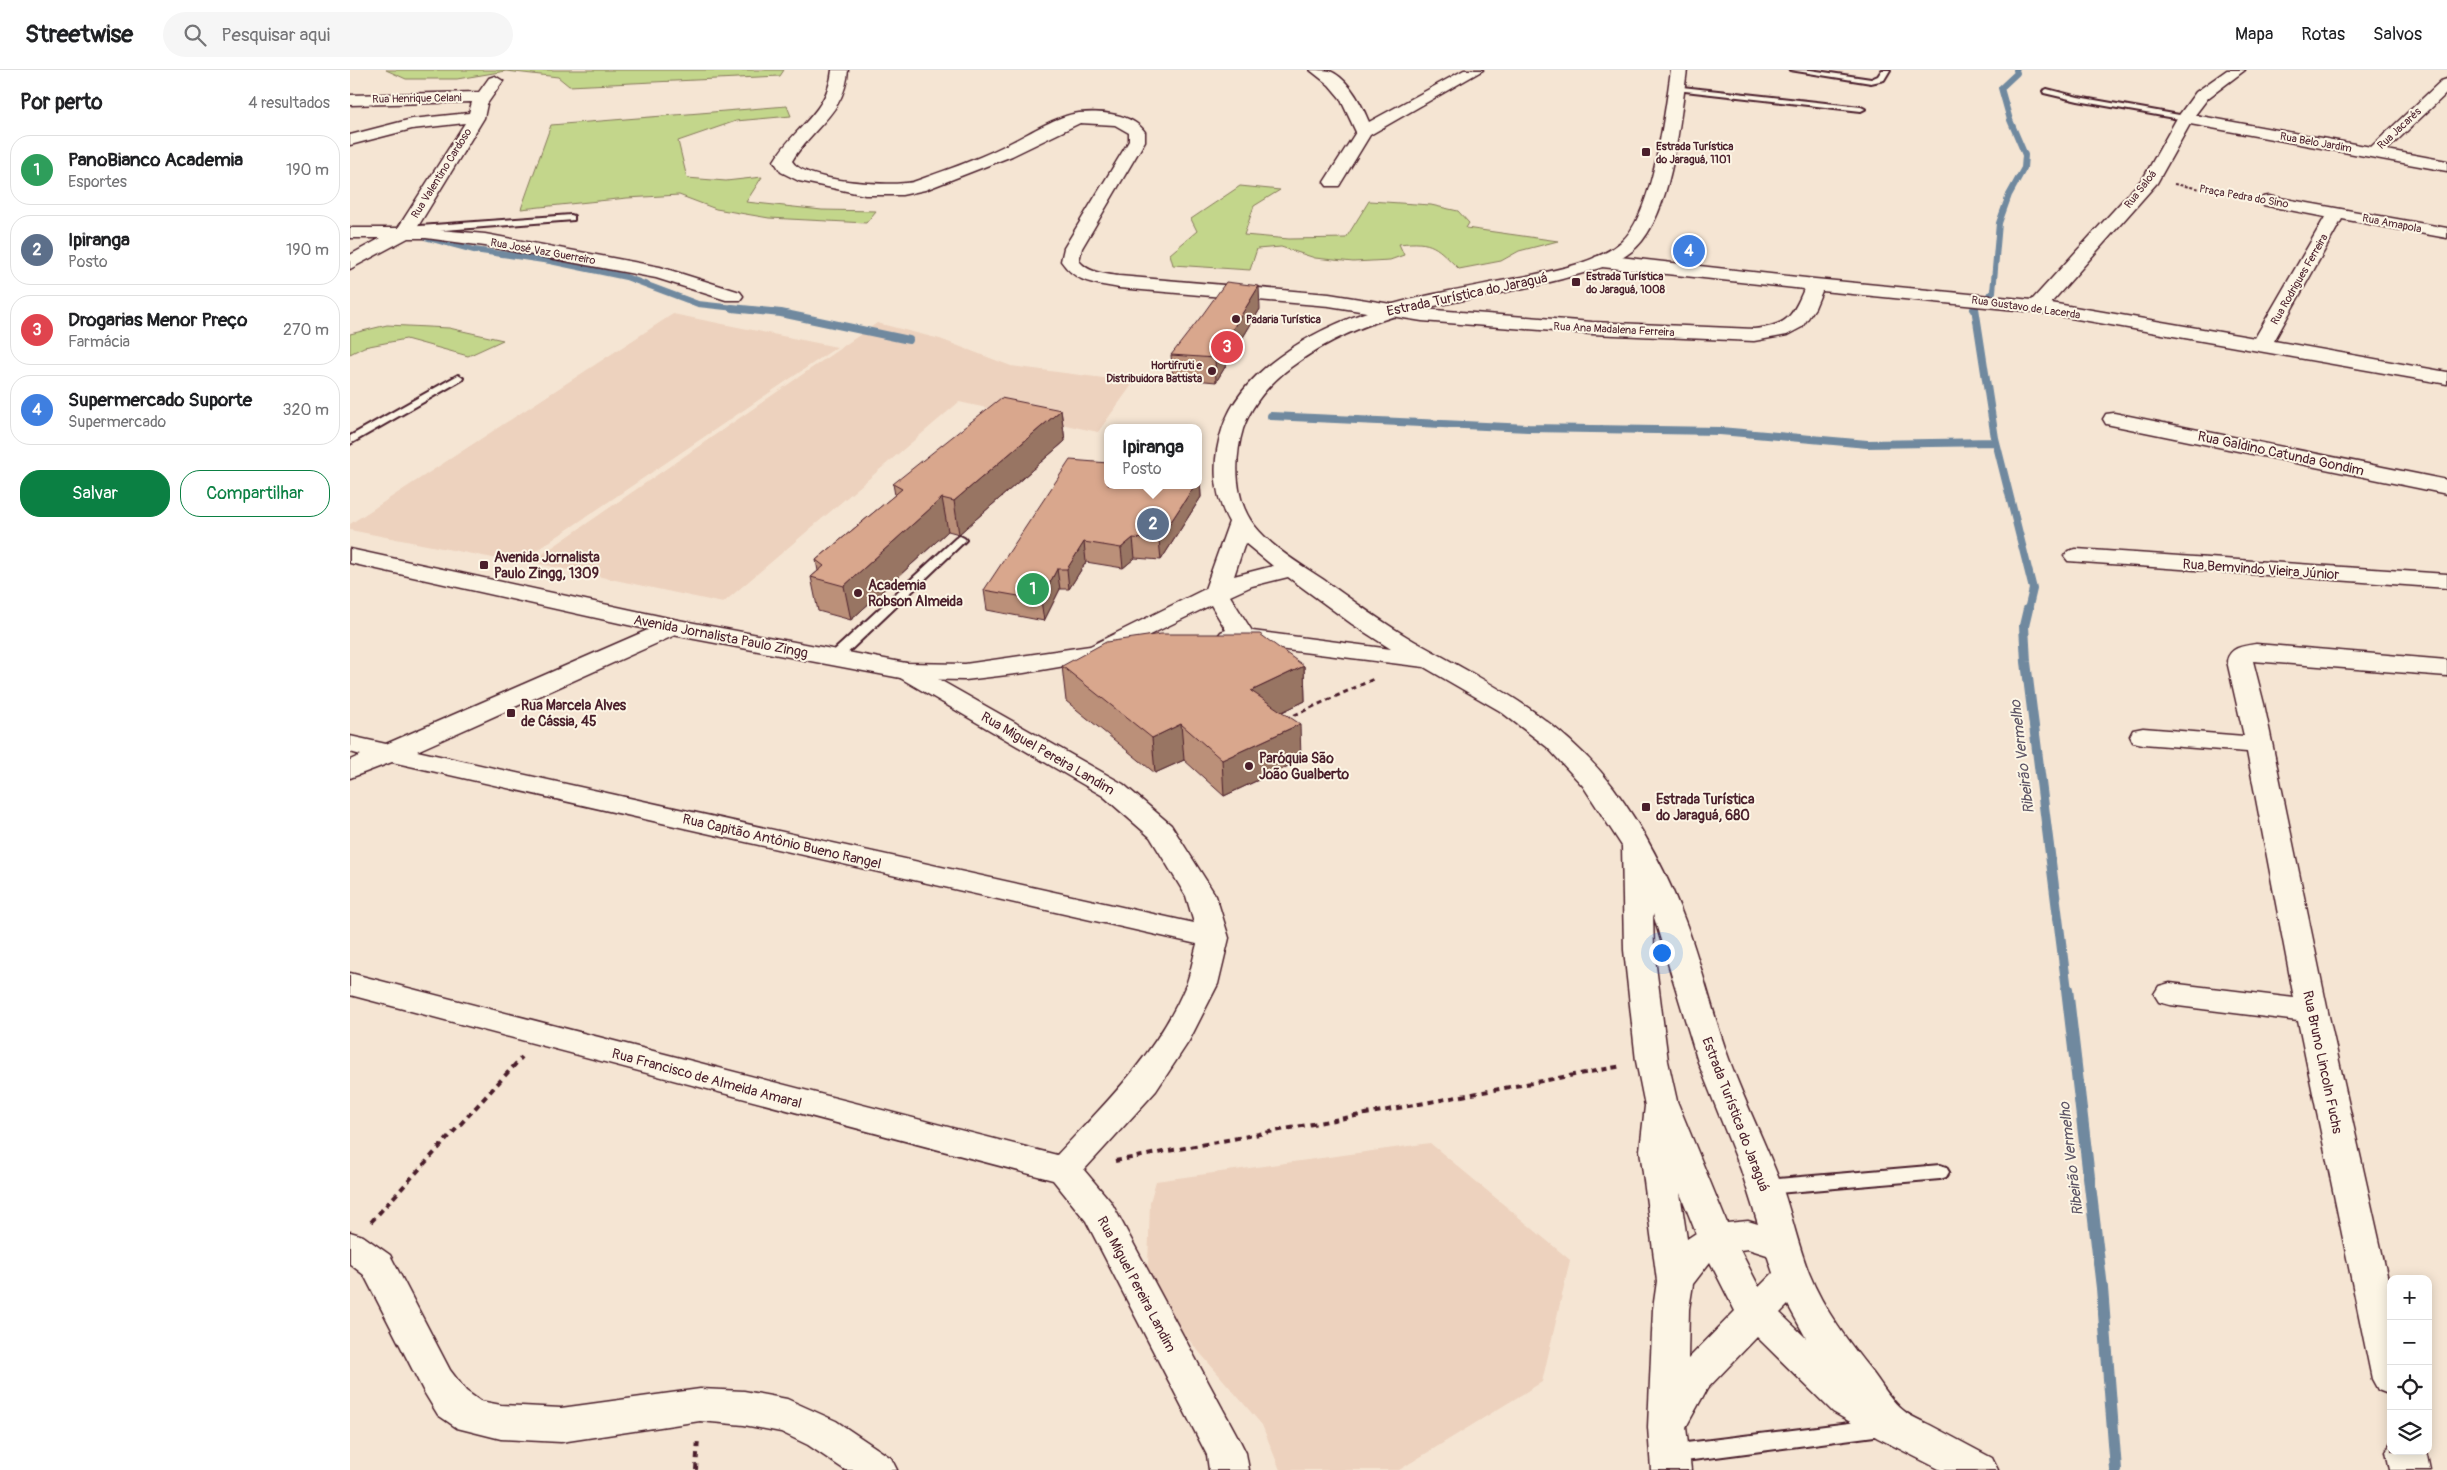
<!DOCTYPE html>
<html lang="pt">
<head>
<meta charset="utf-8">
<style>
	body { margin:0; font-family:Pangolin,sans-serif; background:#f6f6f6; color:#202124 }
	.controls { position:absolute; right:15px; bottom:15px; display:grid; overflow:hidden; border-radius:10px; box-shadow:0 2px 12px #0003 }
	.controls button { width:45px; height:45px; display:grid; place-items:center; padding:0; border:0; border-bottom:1px solid #e0e0e0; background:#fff; color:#202124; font:25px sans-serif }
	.you { position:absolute; left:1311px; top:882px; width:18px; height:18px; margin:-12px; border:4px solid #fff; border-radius:50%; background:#1a73e8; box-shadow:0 0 0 8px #1a73e833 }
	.badge { display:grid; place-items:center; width:32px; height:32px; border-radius:50%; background:#0b8043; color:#fff; font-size:16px; font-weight:700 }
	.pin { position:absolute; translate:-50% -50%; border:2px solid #fff; box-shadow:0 1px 5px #0006 }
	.popup { position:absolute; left:754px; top:354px; width:98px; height:65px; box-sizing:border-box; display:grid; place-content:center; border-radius:10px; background:#fff; filter:drop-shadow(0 1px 4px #0005); font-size:16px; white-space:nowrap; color:#757577 }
	.popup b { font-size:19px; color:#202124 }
	.popup::after { content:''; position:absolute; left:50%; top:100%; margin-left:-10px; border:10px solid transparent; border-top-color:#fff }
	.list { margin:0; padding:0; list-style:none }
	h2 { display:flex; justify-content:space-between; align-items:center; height:65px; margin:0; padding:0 20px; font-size:21px }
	h2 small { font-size:16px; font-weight:400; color:#757577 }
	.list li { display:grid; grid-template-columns:32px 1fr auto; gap:15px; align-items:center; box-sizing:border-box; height:70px; margin:0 10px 10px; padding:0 10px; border:1px solid #e0e0e0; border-radius:20px }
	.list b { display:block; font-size:19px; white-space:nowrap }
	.list p { margin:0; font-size:16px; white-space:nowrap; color:#757577 }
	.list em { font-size:16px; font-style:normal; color:#757577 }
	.actions { display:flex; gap:10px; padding:15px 20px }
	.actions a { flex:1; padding:11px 0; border:1px solid #0b8043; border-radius:20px; text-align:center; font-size:18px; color:#0b8043 }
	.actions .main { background:#0b8043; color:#fff }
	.icon { flex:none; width:28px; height:28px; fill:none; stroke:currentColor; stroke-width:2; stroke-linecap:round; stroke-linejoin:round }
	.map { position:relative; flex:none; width:2097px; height:1400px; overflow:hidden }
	header { display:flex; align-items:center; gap:30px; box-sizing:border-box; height:70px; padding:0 25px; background:#fff; border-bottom:1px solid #e0e0e0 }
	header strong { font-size:24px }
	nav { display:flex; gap:28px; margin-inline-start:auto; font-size:18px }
	.search { width:350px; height:45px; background:#f6f6f6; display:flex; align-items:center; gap:12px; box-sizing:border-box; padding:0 18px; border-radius:28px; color:#757577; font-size:19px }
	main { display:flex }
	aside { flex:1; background:#fff }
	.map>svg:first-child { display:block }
</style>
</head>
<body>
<header>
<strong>Streetwise</strong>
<div class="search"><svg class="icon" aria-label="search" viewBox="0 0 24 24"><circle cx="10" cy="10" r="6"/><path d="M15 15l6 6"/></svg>Pesquisar aqui</div>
<nav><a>Mapa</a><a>Rotas</a><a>Salvos</a></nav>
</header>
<main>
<aside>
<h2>Por perto<small>4 resultados</small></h2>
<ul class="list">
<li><span class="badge" style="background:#2e9e5b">1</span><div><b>PanoBianco Academia</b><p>Esportes</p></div><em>190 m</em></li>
<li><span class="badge" style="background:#5c6f8a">2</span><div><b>Ipiranga</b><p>Posto</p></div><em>190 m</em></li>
<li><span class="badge" style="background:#e0444e">3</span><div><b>Drogarias Menor Preço</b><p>Farmácia</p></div><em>270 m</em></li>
<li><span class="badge" style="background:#3f7fe0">4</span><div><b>Supermercado Suporte</b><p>Supermercado</p></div><em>320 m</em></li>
</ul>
<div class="actions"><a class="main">Salvar</a><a>Compartilhar</a></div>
</aside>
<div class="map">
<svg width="2097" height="1400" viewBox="0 0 2097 1400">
	<rect width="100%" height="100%" fill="#f5e5d3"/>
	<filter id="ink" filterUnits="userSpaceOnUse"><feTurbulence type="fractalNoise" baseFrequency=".02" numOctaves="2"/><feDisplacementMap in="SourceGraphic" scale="10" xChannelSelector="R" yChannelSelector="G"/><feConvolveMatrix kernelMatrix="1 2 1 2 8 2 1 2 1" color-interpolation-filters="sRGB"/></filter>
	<g filter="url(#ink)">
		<path fill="#edd2be" d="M 323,244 L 487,277 L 168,493 L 0,460 L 0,454 Z
			M 527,253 L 590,269 L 661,296 L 784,312 L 748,362 L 609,332 L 373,533 L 181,492 Z
			M 1080,1073 L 1220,1190 L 1192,1312 L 1049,1400 L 930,1400 L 912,1355 L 820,1248 L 798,1198 L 800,1132 L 806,1111 Z"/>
		<path fill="#c3d68b" stroke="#867a5b" d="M 36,0 L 434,0 L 430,6 L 219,16 L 208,7 L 156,1 L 107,9 L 56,9 Z
			M 437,36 L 441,46 L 386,51 L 328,71 L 337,108 L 376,111 L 412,107 L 396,132 L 472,140 L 526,141 L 516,153 L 419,148 L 366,139 L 329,125 L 277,128 L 171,139 L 201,55 Z
			M 890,116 L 930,120 L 904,136 L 894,165 L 939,169 L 996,168 L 1019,131 L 1081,135 L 1108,141 L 1119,153 L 1116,158 L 1208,171 L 1169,181 L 1151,191 L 1109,199 C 1086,177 1084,170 1049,174 L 1054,185 L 1040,190 L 1003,192 L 965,188 L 931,177 L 907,179 L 900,200 L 823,195 L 820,184 L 847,161 L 841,149 Z
			M 37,255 L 99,258 L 153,270 L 118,286 L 56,269 L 14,277 L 0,284 L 0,264 Z"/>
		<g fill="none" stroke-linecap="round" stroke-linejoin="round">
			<path stroke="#70899f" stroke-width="6" d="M 75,167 L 124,180 L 200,191 L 276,207 L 348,234 L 394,239
				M 1623,239 L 1643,222 L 1649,153 L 1659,125 L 1674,98 L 1675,85 L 1660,50 L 1651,18 L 1667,3 L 1666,0"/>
			<path stroke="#70899f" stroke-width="8" d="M 382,238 L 431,243 L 559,270
				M 1625,238 L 1645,368 L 1683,519 L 1678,540
				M 921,346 L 1178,358 L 1370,361 L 1517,374 L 1646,372"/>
			<path stroke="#70899f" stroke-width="10" d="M 1678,539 L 1674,556 L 1676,592 L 1717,920"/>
			<path stroke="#70899f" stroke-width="12" d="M 1717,919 L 1752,1218 L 1766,1400"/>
			<g stroke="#4a1f2b" stroke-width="4">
				<path id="lane" d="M 1440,0 L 1460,0 L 1521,9 L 1528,6 L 1532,0 L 1540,0 L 1534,10 L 1521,13 Z
					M 1323,16 L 1511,37 L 1515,39 L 1511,41 L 1326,20 L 1322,18 Z
					M 1697,19 L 1728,27 L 1835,46 L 1839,48 L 1835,50 L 1728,31 L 1694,23 L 1693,21 Z
					M 221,145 L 224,146 L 224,150 L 56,163 L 51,160 L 56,157 Z
					M 108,305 L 113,308 L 112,310 L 0,374 L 0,366 Z
					M 610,466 L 614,468 L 616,470 L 614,472 L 488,592 L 478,592 L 477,589 L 478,586 L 606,468 Z
					M 1590,1095 L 1596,1097 L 1599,1102 L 1596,1107 L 1590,1109 L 1415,1124 L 1409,1122 L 1406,1117 L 1409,1112 L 1415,1110 Z
					M 1532,1349 L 1539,1351 L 1542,1357 L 1539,1363 L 1532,1365 L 1320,1393 L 1313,1390 L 1310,1384 L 1313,1378 L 1320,1375 Z"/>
			</g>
			<g stroke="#4a1f2b" stroke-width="3">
				<path id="street" d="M 482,0 L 498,0 C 495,44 462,57 442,91 C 454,112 541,117 563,112 C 593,101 624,91 652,77 C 674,67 705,46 729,43 C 750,41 782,43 795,62 L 795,71 L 732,178 L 729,191 C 739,203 755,204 769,206 L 979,224 L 1072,239 L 1242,252 L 1404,259 C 1436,256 1442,248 1454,219 L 1252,197 L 1245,195 L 1243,191 L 1245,187 L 1252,185 L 1465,209 L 1682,230 L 1794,107 L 1827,48 L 1846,22 L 1877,0 L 1895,0 L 1858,28 L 1845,45 L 2021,77 L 2091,11 L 2097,9 L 2097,23 L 2037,80 L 2097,91 L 2097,101 L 1840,54 L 1807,113 L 1701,233 L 1905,268 L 1975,147 L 1913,135 L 1910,131 L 1913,127 L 1919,126 L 2097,158 L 2097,168 L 1992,149 L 1924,271 L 2097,302 L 2097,314 L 1687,242 L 1472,221 L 1465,238 L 1452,257 L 1437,265 L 1404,271 L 1242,264 L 1072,251 L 979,236 L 769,218 C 744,213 726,213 711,191 L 714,178 L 779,71 L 779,63 L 765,55 L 730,53 L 662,86 L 575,120 L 552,125 L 515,125 L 449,111 L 431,102 L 424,91 C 445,56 478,43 482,0 Z
					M 960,0 C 966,0 975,0 980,1 C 999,9 1012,35 1019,52 L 1114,0 L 1133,0 L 1020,65 L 989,116 L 977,116 L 974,112 L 1006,62 L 990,28 L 979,15 Z
					M 145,6 L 153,11 L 137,34 L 134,48 L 67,158 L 135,164 L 310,197 L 390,222 L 393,226 L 390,230 L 376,230 L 306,208 L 135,176 L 76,168 L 58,168 L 0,199 L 0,185 L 31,168 L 0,168 L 0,158 L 48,158 L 115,53 L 62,59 L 0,75 L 0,65 L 62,49 L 119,43 L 122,32 L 0,35 L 0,25 L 129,22 L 139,8 Z
					M 1764,343 L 2097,410 L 2097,424 L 1756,354 L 1753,349 L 1756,344 Z
					M 1726,479 L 2097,504 L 2097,518 L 1718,491 L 1714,486 L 1718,481 Z
					M 323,549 L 332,552 L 336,557 L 332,562 L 67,681 L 844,853 L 836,826 L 800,767 L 753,726 L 547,606 L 543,601 L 547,596 L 556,593 L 565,596 L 773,714 L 821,755 L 866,826 L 879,868 L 868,914 L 839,971 L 806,1021 L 734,1100 L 761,1132 L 890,1371 L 896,1383 L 899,1400 L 859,1400 L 857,1385 L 736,1151 L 703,1110 L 0,925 L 0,903 L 707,1085 C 756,1033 808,982 836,915 C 841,902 843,888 847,874 L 42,692 L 0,708 L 0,690 L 11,685 L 0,682 L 0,666 L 36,674 Z
					M 1906,574 L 2097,590 L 2097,606 L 1903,591 L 1914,634 L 1978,942 L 2041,1223 L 2041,1325 L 2028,1320 L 2022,1309 L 1948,951 L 1820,935 L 1809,932 L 1804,924 L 1809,916 L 1820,913 L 1944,928 L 1897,682 L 1793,674 L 1783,672 L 1780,666 L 1783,660 L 1793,658 L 1894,666 L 1877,591 C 1880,577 1893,576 1906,574 Z
					M 0,1162 L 13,1166 L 40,1185 L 100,1300 L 116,1321 L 130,1331 L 151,1335 L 211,1338 L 350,1319 L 394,1321 L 437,1329 L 486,1351 L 541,1388 L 547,1400 L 495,1400 L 458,1375 L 431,1362 L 394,1355 L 350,1351 L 211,1372 L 151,1369 L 107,1358 L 88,1345 L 74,1322 L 14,1205 L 0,1194 Z
					M 2041,1372 L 2041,1381 L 2076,1381 L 2080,1400 L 2040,1400 L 2036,1381 Z"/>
			</g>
			<g stroke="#4a1f2b" stroke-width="3">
				<path id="secondary" d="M 1321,0 L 1337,0 C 1330,50 1323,132 1292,171 C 1273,195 1239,201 1212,209 C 1115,235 1025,234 941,297 C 920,313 902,333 893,359 C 884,389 884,429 904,455 C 922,478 950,494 974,510 C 1003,531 1033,553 1064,571 C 1139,613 1209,646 1263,717 C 1294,759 1319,807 1337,856 C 1353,900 1363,945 1379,989 C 1395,1033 1416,1074 1432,1117 C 1442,1146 1448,1175 1459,1203 C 1474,1240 1498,1272 1523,1303 C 1532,1315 1542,1332 1554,1341 C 1561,1347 1572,1351 1580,1355 C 1601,1366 1621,1377 1642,1388 L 1648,1400 L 1591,1400 L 1528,1368 L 1483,1342 L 1407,1267 L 1357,1319 L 1336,1357 L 1341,1400 L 1301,1400 L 1298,1357 L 1303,1239 L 1307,1211 L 1290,1080 L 1295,1036 L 1286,991 L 1274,880 L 1272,776 L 1233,716 L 1197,677 L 1150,641 L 1074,597 L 871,572 L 867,567 L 871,562 L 876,560 L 861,535 L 783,573 L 786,578 L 782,583 L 773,586 L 674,603 L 615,610 L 556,609 L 323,565 L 0,493 L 0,479 L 323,549 L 556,593 L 615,594 L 740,576 L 855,519 L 879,452 C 863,424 862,390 872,360 C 881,330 904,305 929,287 C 1001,234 1082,225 1167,208 C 1200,201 1244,195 1271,172 C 1303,145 1315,42 1321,0 ZM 895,473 L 923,496 L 884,506 ZM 938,507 L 1002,554 L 1041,579 L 902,561 L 880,526 L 902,516 ZM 1303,844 L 1348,992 L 1391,1100 L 1408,1154 L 1398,1151 L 1377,1153 L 1327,1031 L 1318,991 L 1304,880 ZM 1330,1123 L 1346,1163 L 1337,1169 ZM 1398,1179 L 1417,1185 L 1423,1203 L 1409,1217 L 1390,1180 ZM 1360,1192 L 1385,1241 L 1338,1289 L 1339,1239 L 1343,1214 ZM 1438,1235 L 1456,1268 L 1430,1243 Z"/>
			</g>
			<path stroke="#4a1f2b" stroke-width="2" stroke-dasharray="3 2.5" stroke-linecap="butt" d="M 1824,114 L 1896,127"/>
			<path stroke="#4a1f2b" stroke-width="3" stroke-dasharray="5 4" stroke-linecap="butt" d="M 936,649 L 1026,608"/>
			<path stroke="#4a1f2b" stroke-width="4" stroke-dasharray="6 5" stroke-linecap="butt" d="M 765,1091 L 1272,996
				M 21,1152 L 172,987
				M 346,1400 L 348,1368"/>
			<use href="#lane" fill="#fcf5e5" fill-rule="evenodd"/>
			<use href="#street" fill="#fcf5e5" fill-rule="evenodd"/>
			<use href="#secondary" fill="#fcf5e5" fill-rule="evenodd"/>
		</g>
		<path fill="#bb9079" stroke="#4a1f2b" d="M 910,239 L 866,312 L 823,308 L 821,285 Z
			M 711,340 L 715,371 L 609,464 L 598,461 L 501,550 L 468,541 L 461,507 L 468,501 L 466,490 L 545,425 L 543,414 Z
			M 850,408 L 851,427 L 811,490 L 785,488 L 773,498 L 736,492 L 719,519 L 710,519 L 694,551 L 637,540 L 634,520 L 758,415 Z
			M 712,596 L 954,596 L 955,631 L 932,642 L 951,690 L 874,726 L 834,690 L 805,703 L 716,631 Z"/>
		<path fill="#987563" stroke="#4a1f2b" d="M 909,216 L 910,239 L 866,312 L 865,288 Z
			M 711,340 L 715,371 L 609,464 L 604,431 Z
			M 850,408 L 851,427 L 811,490 L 809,470 L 845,415 L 848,415 L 848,411 Z
			M 592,428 L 598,461 L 501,550 L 494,516 Z
			M 783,468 L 785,488 L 773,498 L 771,478 Z
			M 734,472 L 736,492 L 719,519 L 717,499 Z
			M 707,499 L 710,519 L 694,551 L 691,530 Z
			M 954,596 L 955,631 L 903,656 L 901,621 Z
			M 831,654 L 834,690 L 805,703 L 802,668 Z
			M 950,654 L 951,690 L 874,726 L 872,690 Z"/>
		<path fill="#d9a78d" stroke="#4a1f2b" d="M 876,212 L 909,216 L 865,288 L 821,285 L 853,244 Z
			M 651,328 L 711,340 L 604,431 L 592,428 L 494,516 L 461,507 L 474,496 L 466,490 L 552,419 L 543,414 Z
			M 720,390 L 758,393 L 758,415 L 845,415 L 809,470 L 783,468 L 771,478 L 734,472 L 717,499 L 707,499 L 691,530 L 634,520 Z
			M 811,564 L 910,564 L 954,596 L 901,621 L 950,654 L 872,690 L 831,654 L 802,668 L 712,596 L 756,572 Z"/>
	</g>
	<g fill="#4a1f2b" stroke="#fcf5e5" stroke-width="2">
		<rect x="1291" y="77" width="10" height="10" rx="2.5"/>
		<rect x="1221" y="207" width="10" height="10" rx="2.5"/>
		<circle cx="886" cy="249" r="5"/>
		<circle cx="862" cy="301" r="5"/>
		<rect x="129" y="490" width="10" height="10" rx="2.5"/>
		<circle cx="508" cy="523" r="5"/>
		<rect x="156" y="638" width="10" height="10" rx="2.5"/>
		<circle cx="899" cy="696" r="5"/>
		<rect x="1291" y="732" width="10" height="10" rx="2.5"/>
	</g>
	<g text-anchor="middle" stroke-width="4" stroke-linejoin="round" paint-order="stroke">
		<g font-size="11" fill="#4a1f2b" stroke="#fcf5e5">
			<text transform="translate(67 28) rotate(-1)" y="4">Rua Henrique Celani</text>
			<text transform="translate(2049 58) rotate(-43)" y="4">Rua Jacarés</text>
			<text transform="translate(1966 72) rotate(10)" y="4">Rua Belo Jardim</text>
			<text transform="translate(91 103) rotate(-58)" y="4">Rua Valentino Cardoso</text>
			<text transform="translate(1790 119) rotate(-52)" y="4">Rua Saloá</text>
			<text transform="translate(1894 126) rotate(10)" y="4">Praça Pedra do Sino</text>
			<text transform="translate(2042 153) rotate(11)" y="4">Rua Amapola</text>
			<text transform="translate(193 181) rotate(10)" y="4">Rua José Vaz Guerreiro</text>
			<text transform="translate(1949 209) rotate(-60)" y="4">Rua Rodrigues Ferreira</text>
			<text transform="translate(1676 237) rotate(8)" y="4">Rua Gustavo de Lacerda</text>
			<text transform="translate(1264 259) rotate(3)" y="4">Rua Ana Madalena Ferreira</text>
		</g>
		<g font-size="11" font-weight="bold" fill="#4a1f2b" stroke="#fcf5e5" text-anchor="start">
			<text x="1306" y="80">Estrada Turística<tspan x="1306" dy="13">do Jaraguá, 1101</tspan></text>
			<text x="1236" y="210">Estrada Turística<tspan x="1236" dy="13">do Jaraguá, 1008</tspan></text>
			<text x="896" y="253">Padaria Turística</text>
			<text x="852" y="299" text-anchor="end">Hortifruti e<tspan x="852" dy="13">Distribuidora Battista</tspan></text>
		</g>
		<g font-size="14" fill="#4a1f2b" stroke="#fcf5e5">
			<text transform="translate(1117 224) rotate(-12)" y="5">Estrada Turística do Jaraguá</text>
			<text transform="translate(1931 383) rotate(12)" y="5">Rua Galdino Catunda Gondim</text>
			<text transform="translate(1911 499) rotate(4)" y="5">Rua Bemvindo Vieira Júnior</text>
			<text transform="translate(371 566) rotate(11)" y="5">Avenida Jornalista Paulo Zingg</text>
			<text transform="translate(698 683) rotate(30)" y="5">Rua Miguel Pereira Landim</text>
			<text transform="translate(432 771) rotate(13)" y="5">Rua Capitão Antônio Bueno Rangel</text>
			<text transform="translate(1973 992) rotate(78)" y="5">Rua Bruno Lincoln Fuchs</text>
			<text transform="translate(357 1008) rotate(15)" y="5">Rua Francisco de Almeida Amaral</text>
			<text transform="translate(1386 1044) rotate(69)" y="5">Estrada Turística do Jaraguá</text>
			<text transform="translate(787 1214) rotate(62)" y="5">Rua Miguel Pereira Landim</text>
		</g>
		<g font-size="14" font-weight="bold" fill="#4a1f2b" stroke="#fcf5e5" text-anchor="start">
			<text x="144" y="492">Avenida Jornalista<tspan x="144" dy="16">Paulo Zingg, 1309</tspan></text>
			<text x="518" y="520">Academia<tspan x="518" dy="16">Robson Almeida</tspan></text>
			<text x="171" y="640">Rua Marcela Alves<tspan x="171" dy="16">de Cássia, 45</tspan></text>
			<text x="909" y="693">Paróquia São<tspan x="909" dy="16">João Gualberto</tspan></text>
			<text x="1306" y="734">Estrada Turística<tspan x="1306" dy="16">do Jaraguá, 680</tspan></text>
		</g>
		<g font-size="15" font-style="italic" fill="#5d5465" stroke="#fcf5e5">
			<text transform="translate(1672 687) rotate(-97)" y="5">Ribeirão Vermelho</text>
			<text transform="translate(1721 1089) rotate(-97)" y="5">Ribeirão Vermelho</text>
		</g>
	</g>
</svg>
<div class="controls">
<button>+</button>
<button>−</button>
<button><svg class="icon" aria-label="locate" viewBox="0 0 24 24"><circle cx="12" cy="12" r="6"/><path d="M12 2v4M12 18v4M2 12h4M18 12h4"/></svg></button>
<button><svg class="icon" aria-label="layers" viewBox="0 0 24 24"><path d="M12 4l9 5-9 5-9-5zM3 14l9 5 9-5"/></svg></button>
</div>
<div class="you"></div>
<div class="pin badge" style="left:683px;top:519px;background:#2e9e5b">1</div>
<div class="pin badge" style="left:803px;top:454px;background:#5c6f8a">2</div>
<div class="popup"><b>Ipiranga</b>Posto</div>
<div class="pin badge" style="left:877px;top:277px;background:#e0444e">3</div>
<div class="pin badge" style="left:1339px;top:181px;background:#3f7fe0">4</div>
</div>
</main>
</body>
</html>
